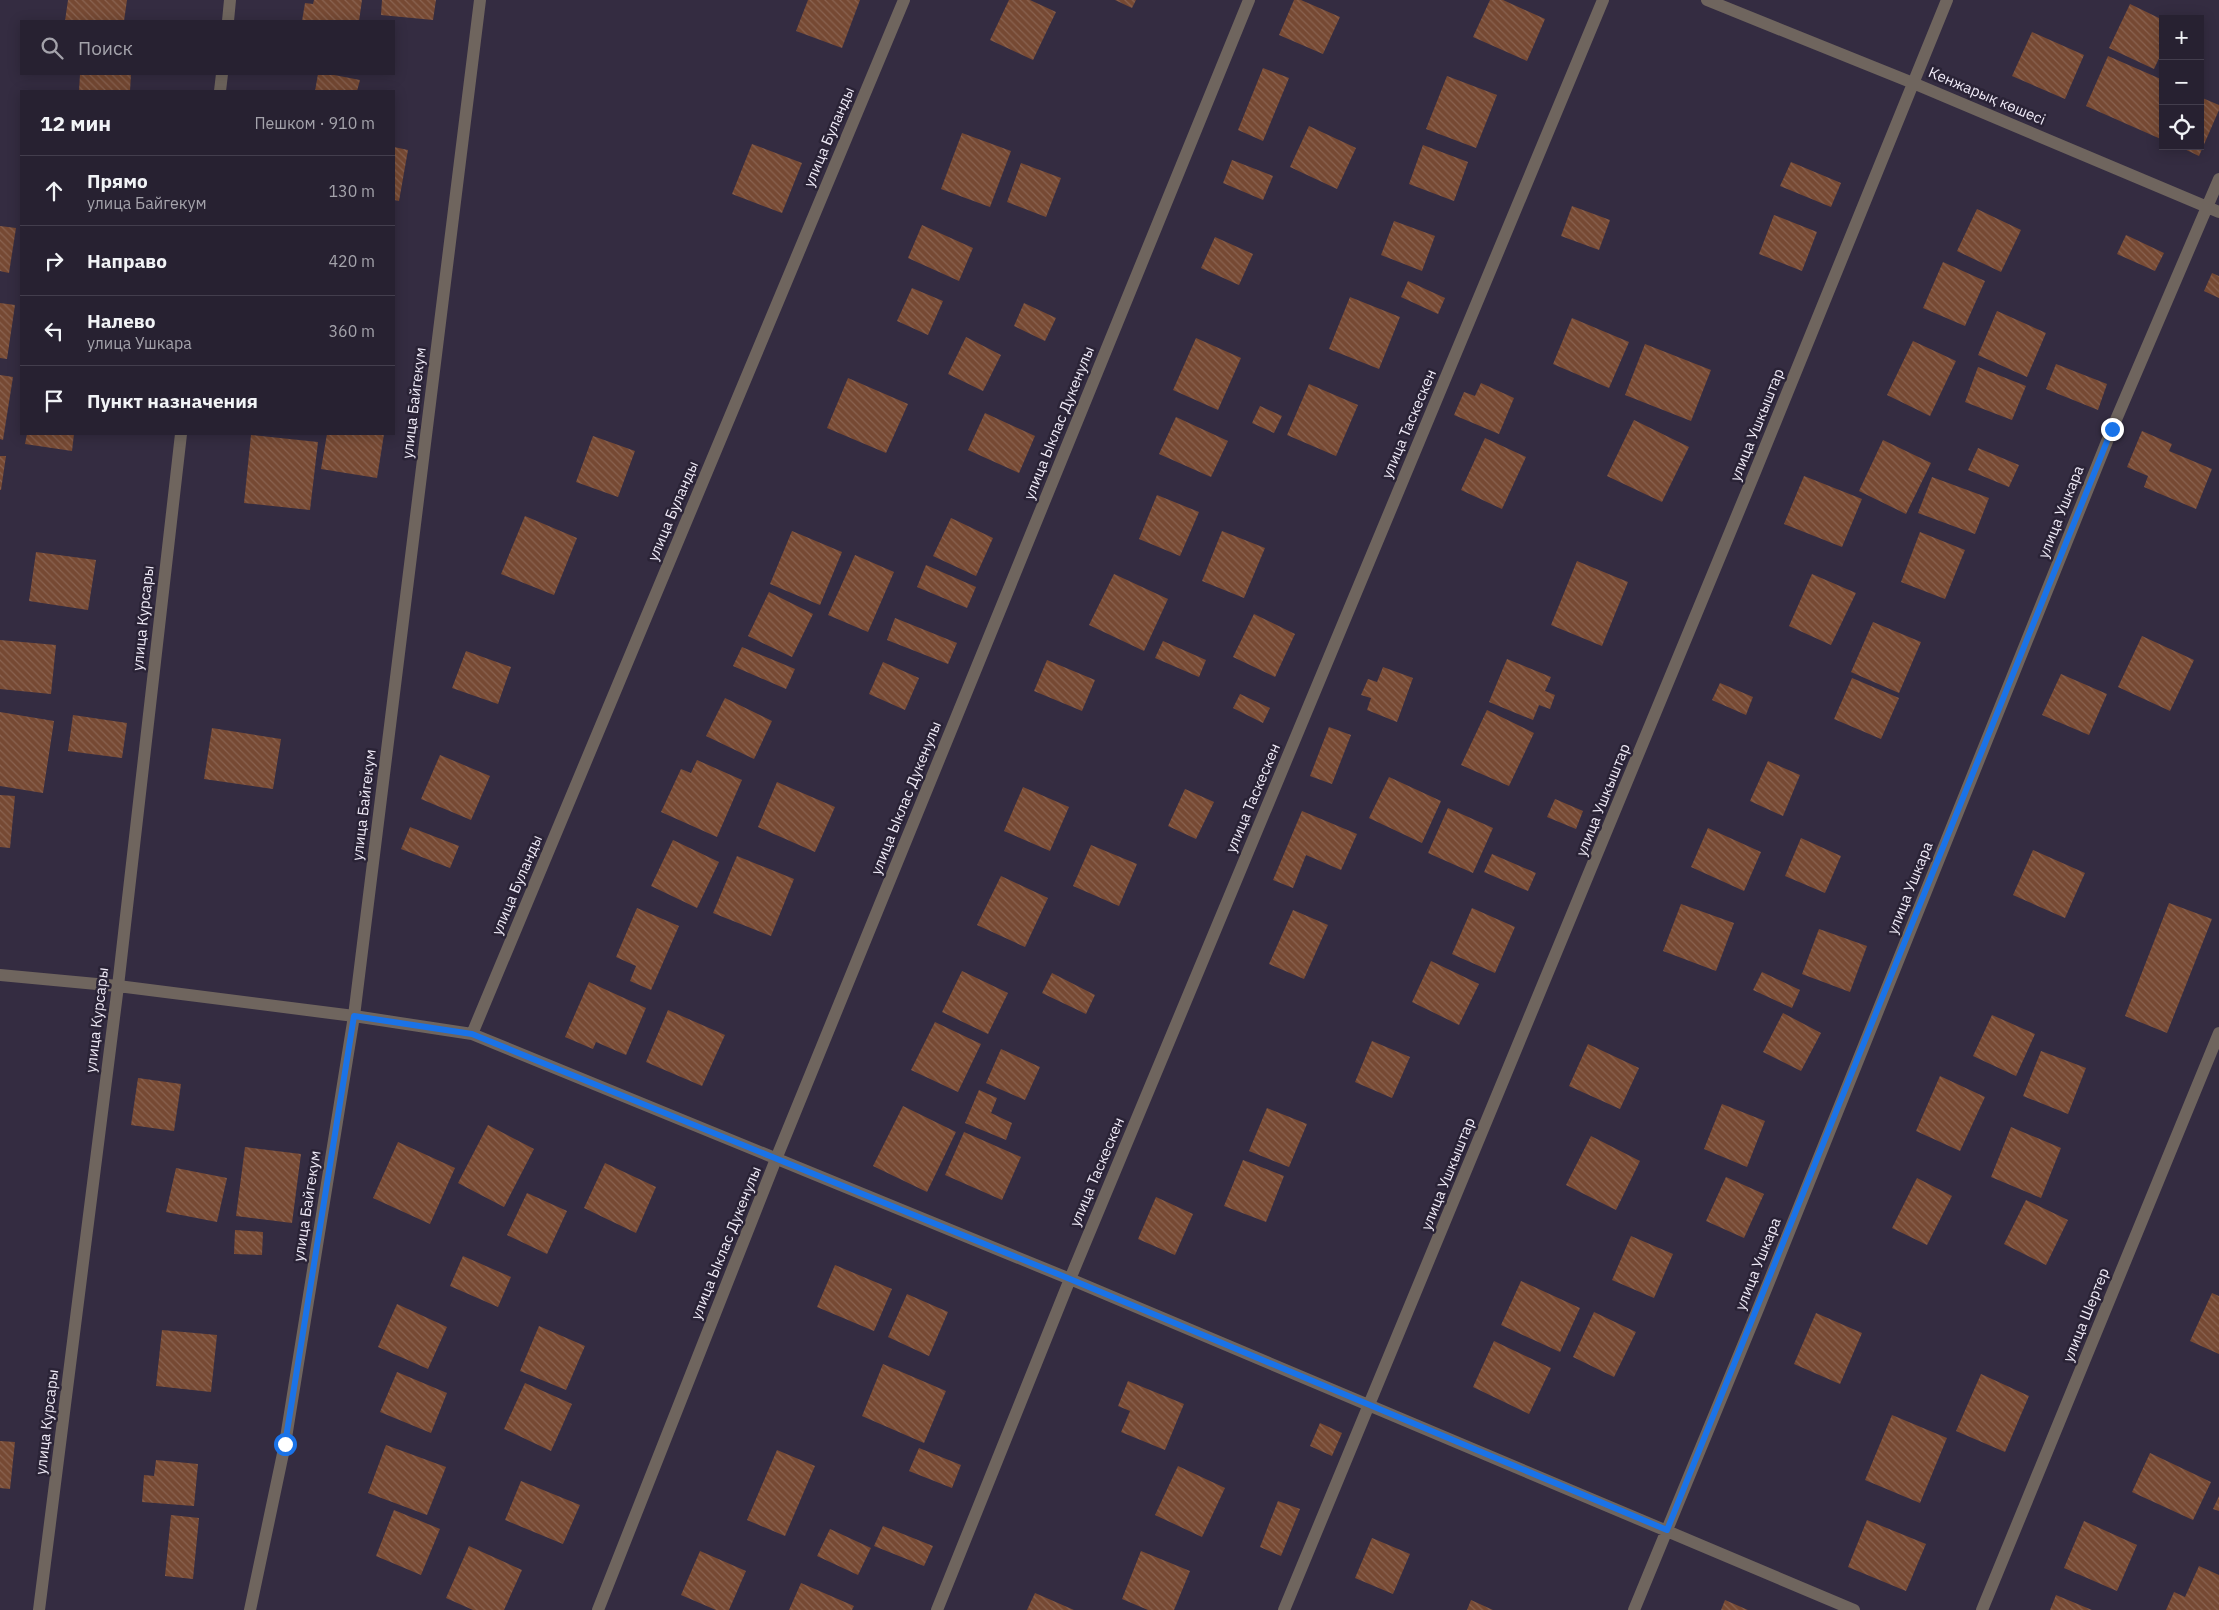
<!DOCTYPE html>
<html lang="ru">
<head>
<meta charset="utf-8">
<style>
	body { margin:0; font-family:"IBM Plex Sans",sans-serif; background:#332e3d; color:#f1f3f6 }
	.controls { position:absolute; right:15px; top:15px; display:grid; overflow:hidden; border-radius:0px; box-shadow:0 2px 12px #0003 }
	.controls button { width:45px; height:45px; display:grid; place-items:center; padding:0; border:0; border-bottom:1px solid #433e4d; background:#272131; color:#f1f3f6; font:25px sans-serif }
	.stop { position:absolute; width:15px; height:15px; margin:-11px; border:4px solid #1a73e8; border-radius:50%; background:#fff }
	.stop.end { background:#1a73e8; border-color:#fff; box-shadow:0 1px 5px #0008 }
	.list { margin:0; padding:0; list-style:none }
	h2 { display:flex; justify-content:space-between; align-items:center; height:65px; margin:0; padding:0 20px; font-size:21px }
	h2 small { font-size:16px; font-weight:400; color:#a4a3ab }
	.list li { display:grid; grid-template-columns:32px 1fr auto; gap:15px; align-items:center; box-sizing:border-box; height:70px; padding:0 20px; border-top:1px solid #433e4d }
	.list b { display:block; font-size:19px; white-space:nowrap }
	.list p { margin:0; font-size:16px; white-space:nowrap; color:#a4a3ab }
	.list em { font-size:16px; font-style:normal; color:#a4a3ab }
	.icon { flex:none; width:28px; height:28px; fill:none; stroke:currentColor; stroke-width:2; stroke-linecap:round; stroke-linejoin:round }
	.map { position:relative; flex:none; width:2219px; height:1610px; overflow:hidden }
	.search { position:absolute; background:#272131; box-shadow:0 2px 12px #0003; left:20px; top:20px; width:375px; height:55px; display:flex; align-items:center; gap:12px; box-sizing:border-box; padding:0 18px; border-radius:0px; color:#a4a3ab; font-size:19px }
	.panel { position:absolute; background:#272131; box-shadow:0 2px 12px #0003; left:20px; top:90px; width:375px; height:345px; border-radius:0px }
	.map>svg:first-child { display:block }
</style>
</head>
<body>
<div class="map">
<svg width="2219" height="1610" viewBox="0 0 2219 1610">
	<defs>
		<pattern id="building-back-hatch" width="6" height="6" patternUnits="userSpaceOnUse" patternTransform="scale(1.25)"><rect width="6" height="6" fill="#764933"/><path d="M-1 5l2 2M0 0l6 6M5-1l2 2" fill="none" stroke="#8a6351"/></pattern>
	</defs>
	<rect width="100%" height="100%" fill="#342c41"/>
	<path fill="url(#building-back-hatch)" d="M 68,0 L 127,0 L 124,21 L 65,21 Z
		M 314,0 L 362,0 L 359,21 L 302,21 L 305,3 L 313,4 Z
		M 382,0 L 436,0 L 433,20 L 381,15 Z
		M 808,0 L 860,0 L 842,48 L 796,31 Z
		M 1009,0 L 1030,0 L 1056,12 L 1033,60 L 990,40 Z
		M 1115,0 L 1136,0 L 1132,8 Z
		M 1294,0 L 1301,0 L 1340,17 L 1323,54 L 1279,35 Z
		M 1490,0 L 1503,0 L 1545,19 L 1527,61 L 1473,37 Z
		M 2130,4 L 2163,20 L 2163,50 L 2154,69 L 2109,48 Z
		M 2032,32 L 2084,55 L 2065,99 L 2012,76 Z
		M 2108,56 L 2163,80 L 2163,140 L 2086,106 Z
		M 1263,68 L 1289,78 L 1263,141 L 1238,130 Z
		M 80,74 L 131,74 L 130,91 L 79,91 Z
		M 318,74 L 329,74 L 360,80 L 357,91 L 315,91 Z
		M 1447,76 L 1497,95 L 1476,148 L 1426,129 Z
		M 2200,97 L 2219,105 L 2219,110 L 2199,156 L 2178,146 L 2200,146 Z
		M 1309,126 L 1356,148 L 1337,189 L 1290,167 Z
		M 962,133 L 1011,151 L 990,207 L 941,189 Z
		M 752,144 L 802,163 L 782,213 L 732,194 Z
		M 1423,145 L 1468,162 L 1454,201 L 1409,184 Z
		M 394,147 L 408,150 L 399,201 L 394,200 Z
		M 1232,160 L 1273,176 L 1263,200 L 1223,183 Z
		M 1791,162 L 1841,183 L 1831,207 L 1780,186 Z
		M 1021,163 L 1061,178 L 1046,217 L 1007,202 Z
		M 1572,206 L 1610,220 L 1599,250 L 1561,236 Z
		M 1977,209 L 2021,230 L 2001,272 L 1957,251 Z
		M 1774,215 L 1817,232 L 1802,271 L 1759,254 Z
		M 1394,221 L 1435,236 L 1422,271 L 1381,255 Z
		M 922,225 L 973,248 L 959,281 L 908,258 Z
		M 0,226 L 16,228 L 9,273 L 0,271 Z
		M 2126,235 L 2164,253 L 2155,271 L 2117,254 Z
		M 1215,237 L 1253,254 L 1239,285 L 1201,268 Z
		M 1943,262 L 1985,281 L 1965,326 L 1923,308 Z
		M 2212,273 L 2219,276 L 2219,298 L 2204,291 Z
		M 1408,281 L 1445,298 L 1438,314 L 1401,297 Z
		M 912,288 L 943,301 L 928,335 L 897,321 Z
		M 1350,297 L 1400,317 L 1379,369 L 1329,349 Z
		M 0,303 L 15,305 L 7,359 L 0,358 Z
		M 1024,303 L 1056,318 L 1045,341 L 1014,326 Z
		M 1997,311 L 2046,333 L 2027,377 L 1978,355 Z
		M 1572,318 L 1629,342 L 1609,388 L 1553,364 Z
		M 966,337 L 1001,355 L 983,391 L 948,374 Z
		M 1196,338 L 1241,358 L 1218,410 L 1173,390 Z
		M 1913,341 L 1956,361 L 1930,416 L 1887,395 Z
		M 1645,344 L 1711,370 L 1691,421 L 1625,395 Z
		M 2056,364 L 2107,384 L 2098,410 L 2046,389 Z
		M 1978,367 L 2026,386 L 2012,420 L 1965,402 Z
		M 0,375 L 13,377 L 3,440 L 0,439 Z
		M 848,378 L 908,404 L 886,453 L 827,428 Z
		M 1481,383 L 1514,398 L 1499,434 L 1454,415 L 1464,392 L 1475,396 Z
		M 1309,384 L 1358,405 L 1336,456 L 1287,435 Z
		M 1260,406 L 1282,416 L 1274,433 L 1252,423 Z
		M 985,413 L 1035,436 L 1019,473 L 968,450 Z
		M 1176,417 L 1228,441 L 1211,477 L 1159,454 Z
		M 1634,420 L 1689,447 L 1662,502 L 1607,476 Z
		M 2142,431 L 2172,444 L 2169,451 L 2212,469 L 2196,509 L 2144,487 L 2148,476 L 2127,467 Z
		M 27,434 L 74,434 L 72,451 L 25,444 Z
		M 327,434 L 384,434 L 377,478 L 321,469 Z
		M 251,435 L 318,442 L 310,510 L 244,503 Z
		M 593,436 L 635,451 L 618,497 L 576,482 Z
		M 1485,438 L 1526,457 L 1502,509 L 1461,490 Z
		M 1883,440 L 1931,463 L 1906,514 L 1859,491 Z
		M 1978,448 L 2019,465 L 2009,487 L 1968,470 Z
		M 0,456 L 6,456 L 1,490 L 0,490 Z
		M 1804,476 L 1862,499 L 1842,547 L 1784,524 Z
		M 1932,477 L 1989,498 L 1975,534 L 1918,513 Z
		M 1157,495 L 1199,512 L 1180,556 L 1139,539 Z
		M 525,516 L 577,538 L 554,595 L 501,574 Z
		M 951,518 L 993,538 L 976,576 L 933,556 Z
		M 792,531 L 842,552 L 820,605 L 770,584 Z
		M 1222,531 L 1265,548 L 1244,598 L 1202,581 Z
		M 1920,532 L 1965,550 L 1945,599 L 1901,582 Z
		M 36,552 L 96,560 L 88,610 L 29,601 Z
		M 855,555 L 894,572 L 868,632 L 828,615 Z
		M 1577,561 L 1628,582 L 1602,646 L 1551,625 Z
		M 926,565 L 976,587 L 967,608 L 917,587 Z
		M 1114,574 L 1168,599 L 1144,651 L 1089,625 Z
		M 1812,574 L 1856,593 L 1831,645 L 1789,626 Z
		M 769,592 L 813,614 L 792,657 L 748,636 Z
		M 1254,614 L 1295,634 L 1275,677 L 1233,657 Z
		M 895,618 L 957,643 L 948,664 L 887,640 Z
		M 1873,622 L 1921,642 L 1899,693 L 1851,672 Z
		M 2142,636 L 2194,660 L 2170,711 L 2118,687 Z
		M 0,640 L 56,645 L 51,694 L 0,689 Z
		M 1163,641 L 1206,660 L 1199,677 L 1155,658 Z
		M 742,647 L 795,669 L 786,689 L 733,666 Z
		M 466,651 L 511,667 L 498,704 L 452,688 Z
		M 1507,659 L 1551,677 L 1545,691 L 1555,695 L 1550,709 L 1539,705 L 1533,720 L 1489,702 Z
		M 1047,660 L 1095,680 L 1082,711 L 1034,691 Z
		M 883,662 L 919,678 L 905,710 L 869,694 Z
		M 1383,667 L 1413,678 L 1397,722 L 1367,710 L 1371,698 L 1361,695 L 1368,679 L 1377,682 Z
		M 2061,674 L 2107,694 L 2089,735 L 2042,715 Z
		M 1852,678 L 1899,698 L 1881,739 L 1834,719 Z
		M 1720,683 L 1753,697 L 1746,715 L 1712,700 Z
		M 1240,694 L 1270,708 L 1263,723 L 1233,708 Z
		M 725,698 L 772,721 L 754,759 L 706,736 Z
		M 1487,710 L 1534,733 L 1509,786 L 1461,765 Z
		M 0,712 L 54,721 L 43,793 L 0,786 Z
		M 73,715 L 127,723 L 122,758 L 68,751 Z
		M 1329,727 L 1351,735 L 1332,784 L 1310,776 Z
		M 212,728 L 281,739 L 273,789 L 204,779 Z
		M 440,755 L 490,776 L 471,820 L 421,799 Z
		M 697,760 L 742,780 L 717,837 L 661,812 L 681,769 L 691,773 Z
		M 1768,761 L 1800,775 L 1783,816 L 1750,801 Z
		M 1389,777 L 1441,801 L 1422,843 L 1369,818 Z
		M 777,782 L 835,807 L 815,852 L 758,827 Z
		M 1023,787 L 1069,807 L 1050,851 L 1004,831 Z
		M 1185,789 L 1214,802 L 1196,839 L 1168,826 Z
		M 0,795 L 15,796 L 10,848 L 0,847 Z
		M 1555,799 L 1583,811 L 1576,829 L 1547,817 Z
		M 1448,808 L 1493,828 L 1473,873 L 1428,853 Z
		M 1302,811 L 1357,834 L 1341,870 L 1306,855 L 1293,888 L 1273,880 Z
		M 410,827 L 459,846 L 450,868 L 401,849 Z
		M 1708,828 L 1761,852 L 1744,891 L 1691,867 Z
		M 1801,838 L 1841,856 L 1825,893 L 1785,876 Z
		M 673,840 L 719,862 L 697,908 L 651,886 Z
		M 1091,845 L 1137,864 L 1119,906 L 1073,886 Z
		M 2033,850 L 2085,873 L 2065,918 L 2013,895 Z
		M 1492,854 L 1536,873 L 1528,891 L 1484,872 Z
		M 737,856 L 794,879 L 771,936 L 713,913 Z
		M 1001,876 L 1048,898 L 1025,947 L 977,925 Z
		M 2169,903 L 2212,919 L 2167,1033 L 2125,1016 Z
		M 1681,904 L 1734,923 L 1716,971 L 1663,951 Z
		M 637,908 L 679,926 L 651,990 L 630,981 L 636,966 L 616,957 Z
		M 1472,908 L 1515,927 L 1495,973 L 1452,954 Z
		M 1293,910 L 1328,925 L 1304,979 L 1269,964 Z
		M 1819,929 L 1867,946 L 1850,992 L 1802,974 Z
		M 1431,961 L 1479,984 L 1459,1025 L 1412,1002 Z
		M 962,971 L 1008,993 L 988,1034 L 942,1012 Z
		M 1762,972 L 1800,990 L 1792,1008 L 1753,990 Z
		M 1052,973 L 1095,995 L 1086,1014 L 1042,993 Z
		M 589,982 L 646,1008 L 626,1055 L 596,1042 L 593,1049 L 565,1037 Z
		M 668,1010 L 725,1035 L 702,1086 L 646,1062 Z
		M 1783,1013 L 1821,1033 L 1801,1071 L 1763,1052 Z
		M 1992,1015 L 2035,1034 L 2016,1076 L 1973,1056 Z
		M 935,1022 L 981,1044 L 958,1092 L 911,1070 Z
		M 1372,1041 L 1410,1057 L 1392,1098 L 1355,1082 Z
		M 1588,1044 L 1639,1068 L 1620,1109 L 1569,1086 Z
		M 1001,1049 L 1040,1067 L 1025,1100 L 986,1083 Z
		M 2041,1051 L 2086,1068 L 2068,1114 L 2023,1096 Z
		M 1940,1076 L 1985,1097 L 1960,1151 L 1916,1131 Z
		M 138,1078 L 181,1084 L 174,1131 L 131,1125 Z
		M 979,1090 L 997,1098 L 991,1113 L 1012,1123 L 1006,1140 L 965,1123 Z
		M 1722,1104 L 1765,1121 L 1747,1167 L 1704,1149 Z
		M 903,1106 L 956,1132 L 927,1192 L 873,1166 Z
		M 1267,1108 L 1307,1124 L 1289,1167 L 1249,1151 Z
		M 488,1125 L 534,1149 L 504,1207 L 458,1183 Z
		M 2011,1127 L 2061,1148 L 2041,1198 L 1991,1177 Z
		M 964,1132 L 1021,1157 L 1002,1200 L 945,1175 Z
		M 1591,1136 L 1640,1161 L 1616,1210 L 1566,1185 Z
		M 398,1142 L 455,1168 L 430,1224 L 373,1198 Z
		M 245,1147 L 301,1154 L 292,1223 L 236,1216 Z
		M 1243,1160 L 1284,1176 L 1266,1222 L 1224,1206 Z
		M 605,1163 L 656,1187 L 636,1233 L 584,1208 Z
		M 176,1168 L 227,1178 L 217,1222 L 166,1212 Z
		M 1726,1177 L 1764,1194 L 1744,1238 L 1706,1221 Z
		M 1917,1178 L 1952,1196 L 1927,1245 L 1892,1228 Z
		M 527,1193 L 567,1211 L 547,1254 L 507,1235 Z
		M 1156,1197 L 1193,1214 L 1175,1255 L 1138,1239 Z
		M 2026,1200 L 2068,1220 L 2046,1265 L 2004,1244 Z
		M 235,1230 L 263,1232 L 262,1255 L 234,1254 Z
		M 1631,1236 L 1673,1254 L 1654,1298 L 1612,1280 Z
		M 463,1256 L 511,1277 L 498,1307 L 450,1286 Z
		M 835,1265 L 892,1289 L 874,1331 L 817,1307 Z
		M 1521,1281 L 1580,1308 L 1560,1352 L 1501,1325 Z
		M 2212,1293 L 2219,1296 L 2219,1354 L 2190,1341 Z
		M 907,1294 L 948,1312 L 929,1356 L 888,1337 Z
		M 397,1304 L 447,1327 L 428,1369 L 378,1347 Z
		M 1594,1312 L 1636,1332 L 1614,1377 L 1573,1357 Z
		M 1816,1313 L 1862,1333 L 1840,1384 L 1794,1364 Z
		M 539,1326 L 585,1346 L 566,1390 L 520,1371 Z
		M 162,1330 L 217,1335 L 211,1392 L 156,1386 Z
		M 1494,1341 L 1551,1368 L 1529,1414 L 1473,1387 Z
		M 883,1364 L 946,1391 L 924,1443 L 862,1416 Z
		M 397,1372 L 447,1393 L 431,1433 L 380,1412 Z
		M 1981,1374 L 2029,1396 L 2005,1452 L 1956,1431 Z
		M 1128,1381 L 1184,1404 L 1165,1450 L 1121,1432 L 1130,1411 L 1118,1406 Z
		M 525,1383 L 572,1404 L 551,1451 L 504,1429 Z
		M 1892,1415 L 1947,1438 L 1920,1503 L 1865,1480 Z
		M 1320,1423 L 1342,1433 L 1332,1456 L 1310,1446 Z
		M 0,1441 L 15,1442 L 10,1489 L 0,1488 Z
		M 386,1445 L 446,1467 L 427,1515 L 368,1493 Z
		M 919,1448 L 961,1465 L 952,1488 L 909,1471 Z
		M 777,1450 L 815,1466 L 785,1536 L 747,1520 Z
		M 2150,1453 L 2211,1482 L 2193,1520 L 2132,1492 Z
		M 156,1460 L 198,1464 L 194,1506 L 142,1502 L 144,1475 L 154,1476 Z
		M 1178,1466 L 1225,1488 L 1202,1537 L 1155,1515 Z
		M 521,1481 L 580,1505 L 563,1544 L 505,1520 Z
		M 2219,1496 L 2219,1511 L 2213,1509 Z
		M 1278,1501 L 1300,1509 L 1281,1556 L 1260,1547 Z
		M 394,1510 L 440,1529 L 421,1575 L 376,1556 Z
		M 171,1515 L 199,1518 L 193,1579 L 165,1576 Z
		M 1867,1520 L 1926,1544 L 1906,1591 L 1848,1567 Z
		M 2084,1521 L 2137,1545 L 2117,1591 L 2064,1568 Z
		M 883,1526 L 933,1546 L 924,1566 L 874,1546 Z
		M 830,1529 L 871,1548 L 858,1575 L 817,1556 Z
		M 1372,1538 L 1410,1554 L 1393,1594 L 1355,1578 Z
		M 469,1546 L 522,1570 L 504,1610 L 473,1610 L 446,1598 Z
		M 700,1551 L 746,1571 L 729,1610 L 716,1610 L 681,1595 Z
		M 1141,1551 L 1190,1571 L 1174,1610 L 1148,1610 L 1122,1599 Z
		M 2199,1566 L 2219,1575 L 2219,1610 L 2166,1610 L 2174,1592 L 2185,1597 Z
		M 801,1583 L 854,1606 L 852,1610 L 789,1610 Z
		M 1035,1593 L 1074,1610 L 1027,1610 Z
		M 2056,1595 L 2092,1610 L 2050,1610 Z
		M 1471,1600 L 1493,1610 L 1467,1610 Z
		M 1725,1600 L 1748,1610 L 1721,1610 Z"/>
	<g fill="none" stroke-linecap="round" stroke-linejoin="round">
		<path stroke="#6f655e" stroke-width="12" d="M 1707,0 L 1913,83 L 2219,212
			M 228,21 L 230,0
			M 220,91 L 222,74
			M 0,975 L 118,986 L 354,1016 L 472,1034 L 1070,1279 L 1854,1610
			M 472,1034 L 904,0
			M 39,1610 L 118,986 L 181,434
			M 250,1610 L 285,1444 L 354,1016 L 480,0
			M 598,1610 L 776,1159 L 1249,0
			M 937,1610 L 1070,1279 L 1603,0
			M 1284,1610 L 1755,472 L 1947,0
			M 1634,1610 L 1758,1309 L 2112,429 L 2219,179
			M 1982,1610 L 2219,1033"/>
	</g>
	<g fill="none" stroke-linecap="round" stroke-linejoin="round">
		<path stroke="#1a73e8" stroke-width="6" d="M 285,1444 L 354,1016 L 472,1034 L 1070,1279 L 1667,1530 L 2112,429"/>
	</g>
	<g text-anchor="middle" stroke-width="5" stroke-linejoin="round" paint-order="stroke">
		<g font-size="15" fill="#f0ebf8" stroke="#2a2336">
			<text transform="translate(1987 96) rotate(23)" y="5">Кенжарық көшесі</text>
			<text transform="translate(829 137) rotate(-67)" y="5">улица Буланды</text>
			<text transform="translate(414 403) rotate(-83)" y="5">улица Байгекум</text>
			<text transform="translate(1059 423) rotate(-68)" y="5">улица Ыклас Дукенулы</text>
			<text transform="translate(1409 424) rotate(-67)" y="5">улица Таскескен</text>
			<text transform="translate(1757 425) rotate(-68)" y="5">улица Ушкыштар</text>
			<text transform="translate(673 511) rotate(-67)" y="5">улица Буланды</text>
			<text transform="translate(2061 512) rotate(-68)" y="5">улица Ушкара</text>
			<text transform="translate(143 618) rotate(-84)" y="5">улица Курсары</text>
			<text transform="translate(906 798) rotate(-68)" y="5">улица Ыклас Дукенулы</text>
			<text transform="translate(1253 798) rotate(-67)" y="5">улица Таскескен</text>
			<text transform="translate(1603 800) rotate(-68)" y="5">улица Ушкыштар</text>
			<text transform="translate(364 805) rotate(-83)" y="5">улица Байгекум</text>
			<text transform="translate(517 885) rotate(-67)" y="5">улица Буланды</text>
			<text transform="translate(1910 888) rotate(-68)" y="5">улица Ушкара</text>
			<text transform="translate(97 1020) rotate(-83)" y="5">улица Курсары</text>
			<text transform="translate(1097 1172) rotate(-67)" y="5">улица Таскескен</text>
			<text transform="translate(1448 1174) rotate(-68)" y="5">улица Ушкыштар</text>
			<text transform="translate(307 1206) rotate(-81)" y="5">улица Байгекум</text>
			<text transform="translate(726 1243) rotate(-68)" y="5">улица Ыклас Дукенулы</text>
			<text transform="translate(1758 1264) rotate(-68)" y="5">улица Ушкара</text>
			<text transform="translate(2086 1315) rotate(-68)" y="5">улица Шертер</text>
			<text transform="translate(47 1422) rotate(-83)" y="5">улица Курсары</text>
		</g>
	</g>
</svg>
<div class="controls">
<button>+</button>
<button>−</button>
<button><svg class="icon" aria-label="locate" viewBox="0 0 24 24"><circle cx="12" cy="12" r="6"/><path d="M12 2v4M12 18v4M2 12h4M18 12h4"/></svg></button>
</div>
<div class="stop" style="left:285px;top:1444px"></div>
<div class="stop end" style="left:2112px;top:429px"></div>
<div class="search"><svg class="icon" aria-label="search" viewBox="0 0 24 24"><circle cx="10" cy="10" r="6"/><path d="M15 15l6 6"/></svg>Поиск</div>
<section class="panel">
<h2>12 мин<small>Пешком · 910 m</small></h2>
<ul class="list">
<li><svg class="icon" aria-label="ahead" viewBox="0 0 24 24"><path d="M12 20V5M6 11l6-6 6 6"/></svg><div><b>Прямо</b><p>улица Байгекум</p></div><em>130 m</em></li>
<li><svg class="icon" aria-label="right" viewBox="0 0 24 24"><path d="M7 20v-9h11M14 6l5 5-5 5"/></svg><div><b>Направо</b></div><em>420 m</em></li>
<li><svg class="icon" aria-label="left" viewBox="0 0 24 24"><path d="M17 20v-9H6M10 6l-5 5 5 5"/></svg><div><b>Налево</b><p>улица Ушкара</p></div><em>360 m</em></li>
<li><svg class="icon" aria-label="arrive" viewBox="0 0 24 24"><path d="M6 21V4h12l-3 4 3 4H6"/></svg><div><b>Пункт назначения</b></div></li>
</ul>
</section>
</div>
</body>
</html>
